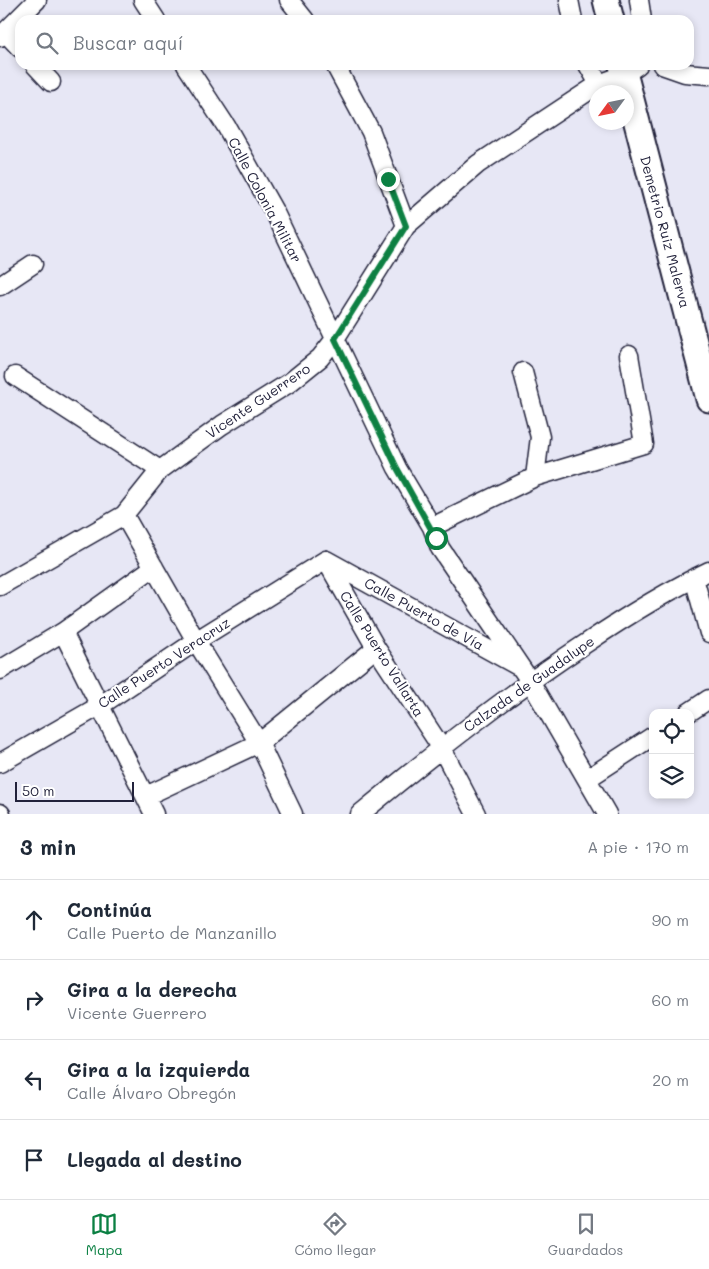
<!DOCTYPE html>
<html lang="es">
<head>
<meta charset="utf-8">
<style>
	body { margin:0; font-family:Mali,sans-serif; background:#f6f6f7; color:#1f2937 }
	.controls { position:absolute; right:15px; bottom:15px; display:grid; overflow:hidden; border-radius:10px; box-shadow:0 2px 8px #0003 }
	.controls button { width:45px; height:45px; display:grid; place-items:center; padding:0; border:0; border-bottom:1px solid #e0e1e3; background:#fff; color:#1f2937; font:25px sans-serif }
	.compass { position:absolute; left:589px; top:85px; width:45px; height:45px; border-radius:50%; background:#fff; box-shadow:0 2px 8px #0003; rotate:237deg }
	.scale { position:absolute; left:15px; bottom:12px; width:119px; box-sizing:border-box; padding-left:5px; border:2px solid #22223b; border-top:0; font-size:14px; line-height:18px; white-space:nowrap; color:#22223b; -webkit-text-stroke:4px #fff; paint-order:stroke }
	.stop { position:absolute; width:15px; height:15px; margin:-11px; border:4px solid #0b8043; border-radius:50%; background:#fff }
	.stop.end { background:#0b8043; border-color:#fff; box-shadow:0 1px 5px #0008 }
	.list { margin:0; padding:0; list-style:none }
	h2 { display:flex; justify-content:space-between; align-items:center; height:65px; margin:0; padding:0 20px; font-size:21px }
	h2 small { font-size:16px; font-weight:400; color:#747a83 }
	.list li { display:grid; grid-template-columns:32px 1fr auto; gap:15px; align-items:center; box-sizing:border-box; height:80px; padding:0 20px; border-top:1px solid #e0e1e3 }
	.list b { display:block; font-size:19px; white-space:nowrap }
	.list p { margin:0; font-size:16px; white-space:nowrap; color:#747a83 }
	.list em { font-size:16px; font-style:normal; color:#747a83 }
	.icon { flex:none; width:28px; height:28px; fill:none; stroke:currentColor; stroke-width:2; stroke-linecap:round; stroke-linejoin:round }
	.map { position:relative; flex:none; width:709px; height:814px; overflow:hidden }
	.search { position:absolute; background:#fff; box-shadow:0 2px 8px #0003; left:15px; right:15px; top:15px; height:55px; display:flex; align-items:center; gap:12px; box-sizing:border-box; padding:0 18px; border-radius:15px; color:#747a83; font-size:19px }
	.sheet { height:385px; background:#fff }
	nav { display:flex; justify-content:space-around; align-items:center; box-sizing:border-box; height:70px; border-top:1px solid #e0e1e3; background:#fff; font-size:14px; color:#747a83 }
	nav a { display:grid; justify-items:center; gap:2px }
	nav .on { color:#0b8043 }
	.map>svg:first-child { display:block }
</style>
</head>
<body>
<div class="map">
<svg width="709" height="814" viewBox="0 0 709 814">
	<rect width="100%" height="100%" fill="#e7e7f5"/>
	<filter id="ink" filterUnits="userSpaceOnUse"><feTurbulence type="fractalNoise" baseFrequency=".02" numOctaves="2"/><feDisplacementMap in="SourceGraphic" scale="10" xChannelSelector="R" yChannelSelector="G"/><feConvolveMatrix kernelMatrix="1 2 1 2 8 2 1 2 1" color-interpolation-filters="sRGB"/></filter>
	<g filter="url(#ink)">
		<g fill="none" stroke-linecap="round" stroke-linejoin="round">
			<g stroke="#22223b" stroke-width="21">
				<path id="minor" d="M 143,0 L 156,20
					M 289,0 L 305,20
					M 569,0 L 573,20
					M 639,0 L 642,20
					M 6,33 L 20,48
					M 0,37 L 37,0
					M 35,65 L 51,82
					M 186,65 L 226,126 L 275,213 L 397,468 L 432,527 L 440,548 L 530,681 L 607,814
					M 335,65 L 371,132 L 406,226
					M 588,65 L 599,84
					M 662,65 L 685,73 L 709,75
					M 0,286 L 33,264
					M 523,372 L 540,437 L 535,477
					M 15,376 L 160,470
					M 124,515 L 196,641 L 259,743 L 293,814
					M 432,527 L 535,477 L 644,444 L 629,355
					M 326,560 L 376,648 L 441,747 L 476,814
					M 326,560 L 518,666
					M 694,578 L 709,633
					M 0,586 L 124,515 L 160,470 L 222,425 L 289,383 L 320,358 L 335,339 L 406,226 L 478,164 L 599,84 L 624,75 L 638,65
					M 63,632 L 154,814
					M 0,670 L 63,632 L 154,567
					M 688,713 L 709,699
					M 0,763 L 101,705 L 196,641 L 326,560
					M 587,779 L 653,736
					M 146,796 L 259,743 L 376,648
					M 0,813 L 1,814
					M 360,814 C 433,754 506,696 585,644 C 625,617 665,592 709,571"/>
			</g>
			<g stroke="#22223b" stroke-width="29">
				<path id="secondary" d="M 606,0 L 611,20
					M 622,65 L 709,399"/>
			</g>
			<use href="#minor" stroke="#fff" stroke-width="18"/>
			<use href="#secondary" stroke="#fff" stroke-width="25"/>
		</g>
	</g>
	<g fill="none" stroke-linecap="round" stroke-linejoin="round" filter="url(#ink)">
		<path stroke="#0b8043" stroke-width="6" d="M 388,179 L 406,226 L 335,339 L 397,468 L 436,538"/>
	</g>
	<g text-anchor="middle" stroke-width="4" stroke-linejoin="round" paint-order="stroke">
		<g font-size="14" fill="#22223b" stroke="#fff">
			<text transform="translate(265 200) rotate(62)" y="5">Calle Colonia Militar</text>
			<text transform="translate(665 232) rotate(75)" y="5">Demetrio Ruiz Malerva</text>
			<text transform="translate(258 401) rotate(-34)" y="5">Vicente Guerrero</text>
			<text transform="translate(424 614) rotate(29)" y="5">Calle Puerto de Vía</text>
			<text transform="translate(382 654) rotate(58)" y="5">Calle Puerto Vallarta</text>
			<text transform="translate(164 663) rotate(-33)" y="5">Calle Puerto Veracruz</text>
			<text transform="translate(529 684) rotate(-35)" y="5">Calzada de Guadalupe</text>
		</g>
	</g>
</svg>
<div class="controls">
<button><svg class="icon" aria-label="locate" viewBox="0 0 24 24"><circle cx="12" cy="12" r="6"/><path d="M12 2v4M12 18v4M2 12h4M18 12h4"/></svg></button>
<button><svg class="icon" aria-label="layers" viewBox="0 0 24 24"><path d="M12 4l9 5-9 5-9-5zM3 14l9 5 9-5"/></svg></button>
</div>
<svg class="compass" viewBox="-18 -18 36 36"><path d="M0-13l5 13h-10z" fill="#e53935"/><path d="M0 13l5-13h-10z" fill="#747a83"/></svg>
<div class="scale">50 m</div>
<div class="stop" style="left:436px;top:538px"></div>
<div class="stop end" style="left:388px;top:179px"></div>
<div class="search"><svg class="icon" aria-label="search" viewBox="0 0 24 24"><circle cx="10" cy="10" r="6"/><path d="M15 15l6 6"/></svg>Buscar aquí</div>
</div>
<section class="sheet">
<h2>3 min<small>A pie · 170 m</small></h2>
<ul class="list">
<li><svg class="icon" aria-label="ahead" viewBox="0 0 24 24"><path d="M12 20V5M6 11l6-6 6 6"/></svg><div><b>Continúa</b><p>Calle Puerto de Manzanillo</p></div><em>90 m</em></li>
<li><svg class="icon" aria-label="right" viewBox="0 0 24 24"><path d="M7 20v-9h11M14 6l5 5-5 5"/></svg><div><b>Gira a la derecha</b><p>Vicente Guerrero</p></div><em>60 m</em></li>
<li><svg class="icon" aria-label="left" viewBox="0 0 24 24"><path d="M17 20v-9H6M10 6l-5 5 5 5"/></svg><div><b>Gira a la izquierda</b><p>Calle Álvaro Obregón</p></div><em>20 m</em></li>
<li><svg class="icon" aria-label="arrive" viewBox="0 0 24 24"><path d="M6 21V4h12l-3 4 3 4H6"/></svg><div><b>Llegada al destino</b></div></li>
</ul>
</section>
<nav>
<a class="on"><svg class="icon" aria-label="map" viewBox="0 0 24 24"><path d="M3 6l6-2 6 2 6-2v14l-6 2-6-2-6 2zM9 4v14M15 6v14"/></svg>Mapa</a>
<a><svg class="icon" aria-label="directions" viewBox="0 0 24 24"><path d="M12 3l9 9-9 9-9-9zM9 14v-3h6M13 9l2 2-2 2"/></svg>Cómo llegar</a>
<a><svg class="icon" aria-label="saved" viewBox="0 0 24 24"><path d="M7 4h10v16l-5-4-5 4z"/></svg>Guardados</a>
</nav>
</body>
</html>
